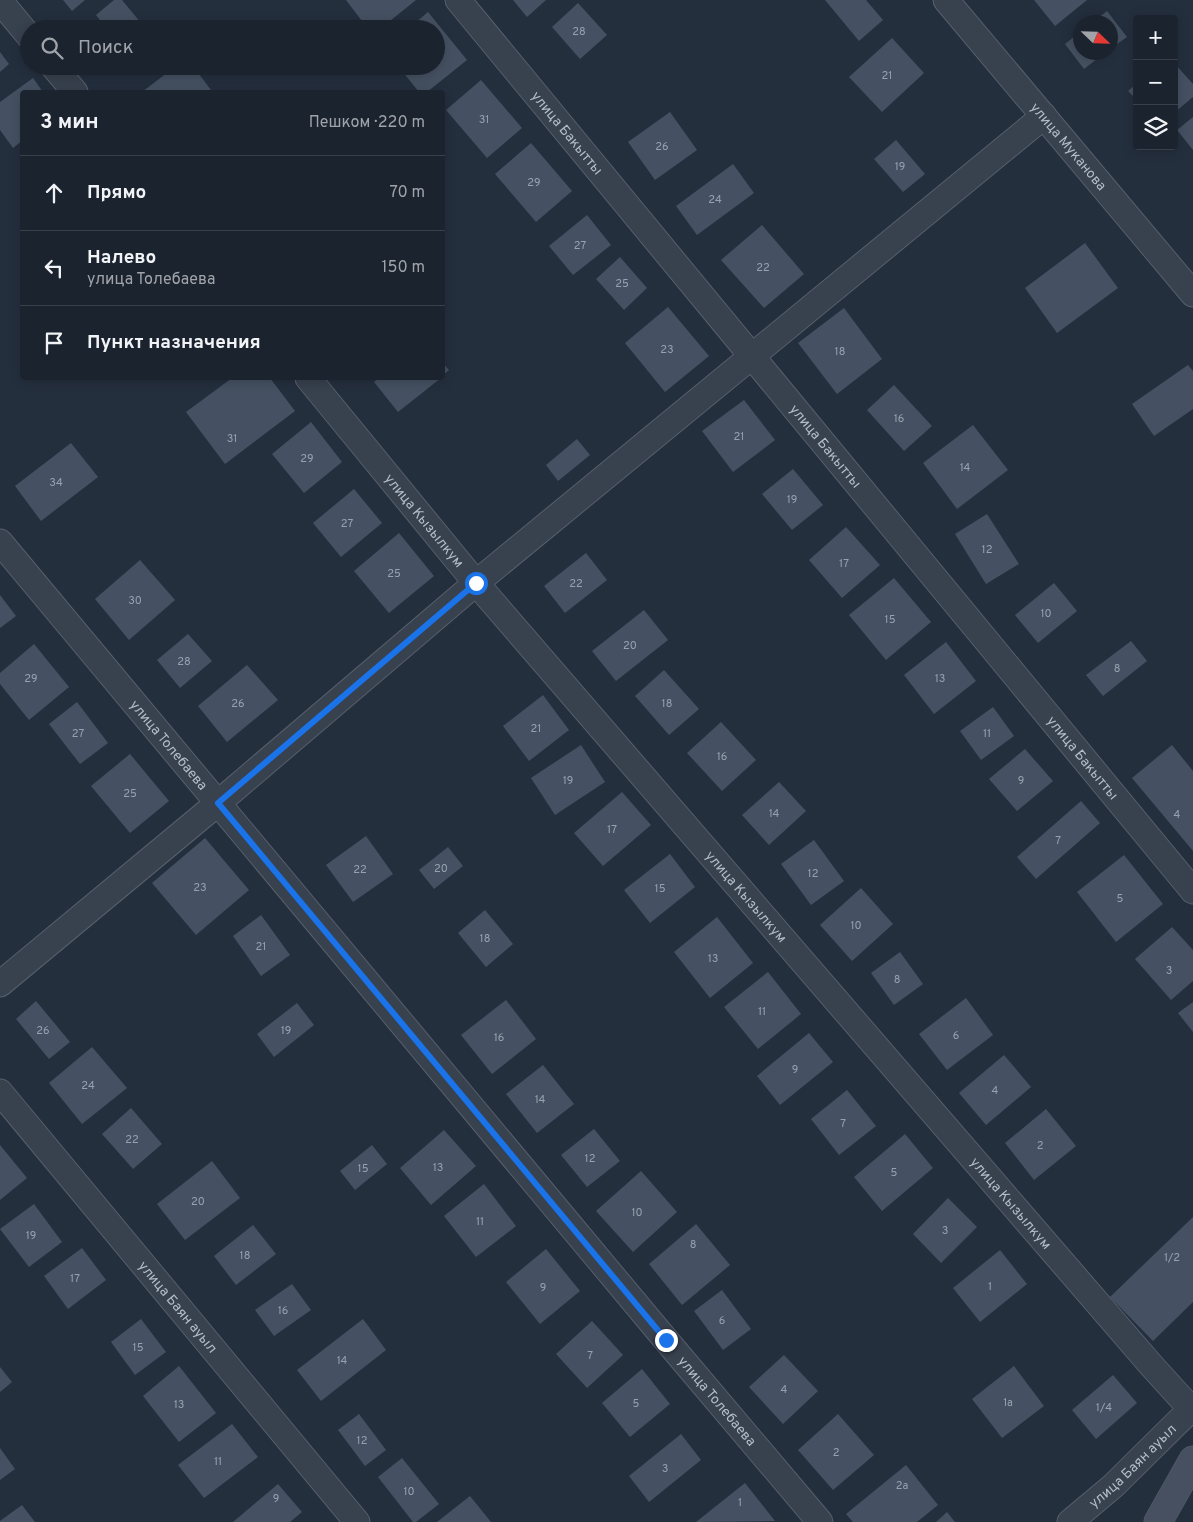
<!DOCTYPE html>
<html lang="ru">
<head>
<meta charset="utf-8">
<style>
	body { margin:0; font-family:Overpass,sans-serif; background:#282f3a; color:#f1f3f6 }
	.controls { position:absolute; right:15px; top:15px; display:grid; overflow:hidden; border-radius:5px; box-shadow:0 2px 12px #0003 }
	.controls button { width:45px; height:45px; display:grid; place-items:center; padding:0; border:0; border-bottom:1px solid #39404a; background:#1b232e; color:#f1f3f6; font:25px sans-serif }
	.compass { position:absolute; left:1073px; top:15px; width:45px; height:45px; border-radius:50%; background:#1b232e; box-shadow:0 2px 12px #0003; rotate:113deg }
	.stop { position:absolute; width:15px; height:15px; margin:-11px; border:4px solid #1a73e8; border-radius:50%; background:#fff }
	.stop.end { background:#1a73e8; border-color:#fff; box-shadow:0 1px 5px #0008 }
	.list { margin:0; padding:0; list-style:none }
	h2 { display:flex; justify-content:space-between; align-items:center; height:65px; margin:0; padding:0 20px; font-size:21px }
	h2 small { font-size:16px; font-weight:400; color:#a0a4aa }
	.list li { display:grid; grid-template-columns:32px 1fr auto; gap:15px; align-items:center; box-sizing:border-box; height:75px; padding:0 20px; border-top:1px solid #39404a }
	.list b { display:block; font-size:19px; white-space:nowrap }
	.list p { margin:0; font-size:16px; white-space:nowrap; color:#a0a4aa }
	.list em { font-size:16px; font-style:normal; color:#a0a4aa }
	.icon { flex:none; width:28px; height:28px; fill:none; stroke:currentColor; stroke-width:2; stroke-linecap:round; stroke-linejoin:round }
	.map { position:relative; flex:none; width:1193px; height:1522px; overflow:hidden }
	.search { position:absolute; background:#1b232e; box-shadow:0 2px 12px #0003; left:20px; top:20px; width:425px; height:55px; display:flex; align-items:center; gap:12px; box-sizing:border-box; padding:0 18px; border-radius:28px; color:#a0a4aa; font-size:19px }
	.panel { position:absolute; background:#1b232e; box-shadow:0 2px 12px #0003; left:20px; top:90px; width:425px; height:290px; border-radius:5px }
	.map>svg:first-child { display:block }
</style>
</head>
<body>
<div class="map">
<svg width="1193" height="1522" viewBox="0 0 1193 1522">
	<rect width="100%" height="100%" fill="#242f3e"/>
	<path fill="#455162" d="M 63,0 L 85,0 L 72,11 Z
		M 114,0 L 122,0 L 146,29 L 107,29 L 96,15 Z
		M 346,0 L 416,0 L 380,29 L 368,29 Z
		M 513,0 L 546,0 L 527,17 Z
		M 825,0 L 866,0 L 883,20 L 859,41 Z
		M 1034,0 L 1087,0 L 1055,26 Z
		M 578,3 L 607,35 L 580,59 L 552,27 Z
		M 1107,11 L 1127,37 L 1110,49 L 1110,22 L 1093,22 Z
		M 428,12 L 467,60 L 427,92 L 419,92 L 398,66 L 436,66 L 436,29 L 408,29 Z
		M 1080,32 L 1080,52 L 1106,52 L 1084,69 L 1065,44 Z
		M 892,38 L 924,73 L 882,112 L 849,77 Z
		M 0,52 L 9,64 L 0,72 Z
		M 1174,63 L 1193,84 L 1193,97 L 1174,113 Z
		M 176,66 L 193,66 L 211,90 L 208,92 L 142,92 Z
		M 33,78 L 43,92 L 22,92 L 22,141 L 13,148 L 0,130 L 0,102 Z
		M 481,80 L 522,128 L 487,158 L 446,110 Z
		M 1137,83 L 1137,100 L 1128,91 Z
		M 670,112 L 697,150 L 655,180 L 628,142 Z
		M 1193,117 L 1193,150 L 1177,130 Z
		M 896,140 L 925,174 L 903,192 L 874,159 Z
		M 531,143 L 572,191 L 536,222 L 495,174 Z
		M 733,164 L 754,193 L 697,235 L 676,206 Z
		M 587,215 L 611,245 L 573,275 L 549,246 Z
		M 762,225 L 804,274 L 764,308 L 721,260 Z
		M 1085,243 L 1118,288 L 1057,333 L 1025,288 Z
		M 620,257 L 647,288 L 624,310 L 596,279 Z
		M 668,307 L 709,356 L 665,392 L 625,343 Z
		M 844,308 L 882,359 L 837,394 L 798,343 Z
		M 442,362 L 449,370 L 442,376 Z
		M 1188,365 L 1193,371 L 1193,409 L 1154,436 L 1132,404 Z
		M 232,378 L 270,378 L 295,411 L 225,464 L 186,412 Z
		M 379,378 L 441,378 L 398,412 L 374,382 Z
		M 894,385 L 932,426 L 904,451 L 867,410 Z
		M 744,400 L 775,440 L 733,472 L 702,431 Z
		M 311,422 L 342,462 L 304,493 L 272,454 Z
		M 973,425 L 1008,470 L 957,509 L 923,463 Z
		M 577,439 L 590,455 L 558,481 L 546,465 Z
		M 71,443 L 98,477 L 41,521 L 15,486 Z
		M 793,469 L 823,505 L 792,530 L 762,494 Z
		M 354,489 L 382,523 L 341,557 L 313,523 Z
		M 987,514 L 1019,564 L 986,584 L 955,534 Z
		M 846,527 L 880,565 L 842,598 L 809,560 Z
		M 399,533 L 434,576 L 389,613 L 354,571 Z
		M 586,553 L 607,580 L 565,613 L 544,586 Z
		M 140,560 L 175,600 L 129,640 L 95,599 Z
		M 894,578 L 931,622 L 886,660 L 849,615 Z
		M 1054,583 L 1077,611 L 1038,643 L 1015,615 Z
		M 0,595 L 16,616 L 0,628 Z
		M 644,610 L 668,640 L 616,681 L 592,651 Z
		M 188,634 L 212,661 L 180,688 L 157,660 Z
		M 1131,641 L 1147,661 L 1103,696 L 1086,675 Z
		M 946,642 L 976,681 L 934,714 L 904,675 Z
		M 34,644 L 69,687 L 29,720 L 0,684 L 0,673 Z
		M 247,665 L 278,700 L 227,742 L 198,706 Z
		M 664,670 L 699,709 L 669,735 L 635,696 Z
		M 543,695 L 569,730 L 529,761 L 503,726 Z
		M 77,702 L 108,743 L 80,764 L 49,724 Z
		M 993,707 L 1014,736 L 981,760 L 960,731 Z
		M 721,722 L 756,760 L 722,791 L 687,753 Z
		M 581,745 L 605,782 L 555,815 L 531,778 Z
		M 1172,745 L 1193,771 L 1193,851 L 1132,778 Z
		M 1025,749 L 1053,781 L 1017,811 L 989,779 Z
		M 130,754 L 169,801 L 130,833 L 91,786 Z
		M 779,782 L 806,811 L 769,845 L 742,815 Z
		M 622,792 L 651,825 L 603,866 L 574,833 Z
		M 1081,801 L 1100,823 L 1036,879 L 1017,857 Z
		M 366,836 L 393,874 L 353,902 L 326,865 Z
		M 205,838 L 249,890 L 196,935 L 152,883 Z
		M 814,840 L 844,881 L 811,905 L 781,864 Z
		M 448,847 L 463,866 L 434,889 L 419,870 Z
		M 670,854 L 695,887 L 650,923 L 624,890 Z
		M 1124,855 L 1163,904 L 1116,942 L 1077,892 Z
		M 861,888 L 893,924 L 852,961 L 820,925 Z
		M 485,910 L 513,944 L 486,967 L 458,933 Z
		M 261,915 L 290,955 L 261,976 L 233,936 Z
		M 717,917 L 753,963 L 710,998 L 674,952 Z
		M 1172,927 L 1193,950 L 1193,981 L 1171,1000 L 1135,959 Z
		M 900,952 L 923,984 L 894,1005 L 871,973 Z
		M 768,972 L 801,1014 L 758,1049 L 724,1007 Z
		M 966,998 L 993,1035 L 947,1070 L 919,1034 Z
		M 506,1000 L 536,1039 L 492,1074 L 461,1035 Z
		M 36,1001 L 70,1042 L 49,1059 L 16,1019 Z
		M 1193,1002 L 1193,1032 L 1178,1013 Z
		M 297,1003 L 314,1025 L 274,1057 L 257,1034 Z
		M 809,1033 L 833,1062 L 780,1105 L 757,1076 Z
		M 92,1047 L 127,1088 L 82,1124 L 49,1083 Z
		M 1004,1055 L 1031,1087 L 986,1125 L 959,1093 Z
		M 543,1065 L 574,1104 L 537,1133 L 506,1094 Z
		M 847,1090 L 876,1126 L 839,1155 L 811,1119 Z
		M 131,1108 L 162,1144 L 133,1169 L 102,1134 Z
		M 1046,1109 L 1076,1146 L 1034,1180 L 1005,1143 Z
		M 594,1129 L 620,1161 L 587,1187 L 561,1155 Z
		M 444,1130 L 476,1166 L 431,1205 L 400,1168 Z
		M 905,1134 L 933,1168 L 882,1211 L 854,1177 Z
		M 0,1145 L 27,1178 L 0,1200 Z
		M 372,1145 L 387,1164 L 355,1190 L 340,1171 Z
		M 212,1161 L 240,1198 L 185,1240 L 157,1204 Z
		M 641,1171 L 677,1212 L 633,1252 L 596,1211 Z
		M 484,1184 L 516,1226 L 476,1257 L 444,1216 Z
		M 948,1198 L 977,1227 L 941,1263 L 913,1234 Z
		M 34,1204 L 62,1242 L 29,1267 L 0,1229 Z
		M 1193,1217 L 1193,1302 L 1153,1341 L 1110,1297 Z
		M 696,1224 L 730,1265 L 682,1305 L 649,1264 Z
		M 253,1225 L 276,1254 L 236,1285 L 214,1256 Z
		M 82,1248 L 106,1280 L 68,1309 L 44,1276 Z
		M 546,1249 L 580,1291 L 540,1324 L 506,1282 Z
		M 1000,1250 L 1027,1284 L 980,1322 L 953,1288 Z
		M 292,1284 L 311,1310 L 274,1336 L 255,1310 Z
		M 722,1290 L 751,1329 L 723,1350 L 694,1311 Z
		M 141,1319 L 166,1352 L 135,1375 L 111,1342 Z
		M 363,1319 L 386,1350 L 321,1401 L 297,1370 Z
		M 592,1321 L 623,1355 L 587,1388 L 556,1354 Z
		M 784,1355 L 818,1391 L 783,1424 L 749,1387 Z
		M 179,1366 L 216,1413 L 179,1442 L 143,1396 Z
		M 1014,1366 L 1044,1406 L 1002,1438 L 972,1399 Z
		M 0,1367 L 12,1382 L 0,1392 Z
		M 642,1369 L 670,1404 L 630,1437 L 602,1403 Z
		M 1113,1375 L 1137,1403 L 1096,1439 L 1072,1410 Z
		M 359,1414 L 386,1450 L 365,1466 L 338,1430 Z
		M 838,1414 L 874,1455 L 833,1490 L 798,1450 Z
		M 232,1424 L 258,1457 L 204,1498 L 178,1465 Z
		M 681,1434 L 701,1460 L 649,1502 L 629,1476 Z
		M 0,1448 L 15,1469 L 0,1480 Z
		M 402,1458 L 439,1504 L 416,1522 L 413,1522 L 378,1477 Z
		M 906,1465 L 938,1505 L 917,1522 L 853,1522 L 846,1514 Z
		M 745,1483 L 775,1521 L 696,1522 Z
		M 278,1484 L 302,1512 L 290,1522 L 233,1522 Z
		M 470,1496 L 491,1522 L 437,1522 Z
		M 22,1505 L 35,1522 L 0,1522 L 0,1521 Z
		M 947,1512 L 955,1522 L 936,1522 Z"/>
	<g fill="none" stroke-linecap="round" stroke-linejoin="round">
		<g stroke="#565f6c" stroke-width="27">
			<g id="street">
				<path id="s1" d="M 458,0 L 1193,891"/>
				<path id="s2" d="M 946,0 L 1193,294"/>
				<path d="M 0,1 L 29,36"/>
				<path d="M 53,66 L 75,92"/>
				<path id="s3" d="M 308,378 L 476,583 L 1151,1365 L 1191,1409"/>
				<path id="s4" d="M 0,542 L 666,1340 L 820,1522"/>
				<path d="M 0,984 L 218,803 L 476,583 L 1044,116"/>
				<path id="s5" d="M 0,1092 L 357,1522"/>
				<path id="s6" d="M 1070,1522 L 1113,1486 L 1193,1407"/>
			</g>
		</g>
		<g stroke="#565f6c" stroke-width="29">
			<path id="secondary" d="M 1158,1522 L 1193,1460"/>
		</g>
		<use href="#street" stroke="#38414e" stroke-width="25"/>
		<use href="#secondary" stroke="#465061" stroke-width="28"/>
	</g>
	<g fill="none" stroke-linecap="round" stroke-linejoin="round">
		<path stroke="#1a73e8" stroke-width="6" d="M 476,583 L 218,803 L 666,1340"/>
	</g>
	<g text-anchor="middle" stroke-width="4" stroke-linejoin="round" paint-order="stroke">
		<g font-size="11" fill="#98a1af">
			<text x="579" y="35">28</text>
			<text x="887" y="79">21</text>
			<text x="484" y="123">31</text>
			<text x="662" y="150">26</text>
			<text x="900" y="170">19</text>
			<text x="534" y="186">29</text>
			<text x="715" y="203">24</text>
			<text x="580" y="249">27</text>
			<text x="763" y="271">22</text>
			<text x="622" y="287">25</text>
			<text x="667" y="353">23</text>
			<text x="840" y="355">18</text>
			<text x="899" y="422">16</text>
			<text x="739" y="440">21</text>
			<text x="232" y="442">31</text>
			<text x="307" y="462">29</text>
			<text x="965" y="471">14</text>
			<text x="56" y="486">34</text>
			<text x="792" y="503">19</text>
			<text x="347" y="527">27</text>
			<text x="987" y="553">12</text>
			<text x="844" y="567">17</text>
			<text x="394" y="577">25</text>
			<text x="576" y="587">22</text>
			<text x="135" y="604">30</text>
			<text x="1046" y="617">10</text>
			<text x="890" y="623">15</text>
			<text x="630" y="649">20</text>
			<text x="184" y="665">28</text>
			<text x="1117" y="672">8</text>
			<text x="31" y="682">29</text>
			<text x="940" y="682">13</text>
			<text x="238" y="707">26</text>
			<text x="667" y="707">18</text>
			<text x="536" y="732">21</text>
			<text x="78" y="737">27</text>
			<text x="987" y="737">11</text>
			<text x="722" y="760">16</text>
			<text x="568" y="784">19</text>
			<text x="1021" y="784">9</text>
			<text x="130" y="797">25</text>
			<text x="774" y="817">14</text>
			<text x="1177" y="818">4</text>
			<text x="612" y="833">17</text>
			<text x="1058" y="844">7</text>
			<text x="441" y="872">20</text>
			<text x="360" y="873">22</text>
			<text x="813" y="877">12</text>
			<text x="200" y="891">23</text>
			<text x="660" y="892">15</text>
			<text x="1120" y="902">5</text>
			<text x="856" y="929">10</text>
			<text x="485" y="942">18</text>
			<text x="261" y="950">21</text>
			<text x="713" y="962">13</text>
			<text x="1169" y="974">3</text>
			<text x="897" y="983">8</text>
			<text x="762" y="1015">11</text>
			<text x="43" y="1034">26</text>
			<text x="286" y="1034">19</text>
			<text x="956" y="1039">6</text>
			<text x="499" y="1041">16</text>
			<text x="795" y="1073">9</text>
			<text x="88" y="1089">24</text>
			<text x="995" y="1094">4</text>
			<text x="540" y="1103">14</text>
			<text x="843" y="1127">7</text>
			<text x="132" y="1143">22</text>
			<text x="1040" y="1149">2</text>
			<text x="590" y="1162">12</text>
			<text x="438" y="1171">13</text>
			<text x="363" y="1172">15</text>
			<text x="894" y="1176">5</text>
			<text x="198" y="1205">20</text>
			<text x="637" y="1216">10</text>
			<text x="480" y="1225">11</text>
			<text x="945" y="1234">3</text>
			<text x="31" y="1239">19</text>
			<text x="693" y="1248">8</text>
			<text x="245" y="1259">18</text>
			<text x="1172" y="1261">1/2</text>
			<text x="75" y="1282">17</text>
			<text x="990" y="1290">1</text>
			<text x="543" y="1291">9</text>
			<text x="283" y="1314">16</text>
			<text x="722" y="1324">6</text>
			<text x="138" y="1351">15</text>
			<text x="590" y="1359">7</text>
			<text x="342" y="1364">14</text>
			<text x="784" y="1393">4</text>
			<text x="1008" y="1406">1а</text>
			<text x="636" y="1407">5</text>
			<text x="179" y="1408">13</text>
			<text x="1104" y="1411">1/4</text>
			<text x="362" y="1444">12</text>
			<text x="836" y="1456">2</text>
			<text x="218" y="1465">11</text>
			<text x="665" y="1472">3</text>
			<text x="902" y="1489">2а</text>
			<text x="409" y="1495">10</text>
			<text x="276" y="1502">9</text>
			<text x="740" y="1506">1</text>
		</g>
		<g font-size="14" fill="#b4bcc9" stroke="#1d2633">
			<text dy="5" stroke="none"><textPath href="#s1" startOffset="172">улица Бакытты</textPath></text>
			<text dy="5" stroke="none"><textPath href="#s2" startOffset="191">улица Муканова</textPath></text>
			<text dy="5" stroke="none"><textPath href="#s1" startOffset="578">улица Бакытты</textPath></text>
			<text dy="5" stroke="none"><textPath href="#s3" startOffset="184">улица Кызылкум</textPath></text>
			<text dy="5" stroke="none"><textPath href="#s4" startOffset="264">улица Толебаева</textPath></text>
			<text dy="5" stroke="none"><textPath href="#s1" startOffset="982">улица Бакытты</textPath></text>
			<text dy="5" stroke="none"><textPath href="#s3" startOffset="679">улица Кызылкум</textPath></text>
			<text dy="5" stroke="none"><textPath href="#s3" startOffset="1084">улица Кызылкум</textPath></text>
			<text dy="5" stroke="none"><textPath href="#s5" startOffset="279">улица Баян ауыл</textPath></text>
			<text dy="5" stroke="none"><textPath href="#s4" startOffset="1119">улица Толебаева</textPath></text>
			<text dy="5" stroke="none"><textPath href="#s6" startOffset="84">улица Баян ауыл</textPath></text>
		</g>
	</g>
</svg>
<div class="controls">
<button>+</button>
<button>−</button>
<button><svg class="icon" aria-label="layers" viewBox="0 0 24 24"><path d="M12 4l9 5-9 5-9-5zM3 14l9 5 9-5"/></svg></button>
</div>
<svg class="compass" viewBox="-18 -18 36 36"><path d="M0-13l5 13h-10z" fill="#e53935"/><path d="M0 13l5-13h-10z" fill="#a0a4aa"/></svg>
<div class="stop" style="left:476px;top:583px"></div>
<div class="stop end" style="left:666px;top:1340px"></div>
<div class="search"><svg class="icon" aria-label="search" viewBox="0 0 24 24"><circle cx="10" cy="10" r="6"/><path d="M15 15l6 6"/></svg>Поиск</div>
<section class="panel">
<h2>3 мин<small>Пешком · 220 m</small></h2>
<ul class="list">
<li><svg class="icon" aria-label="ahead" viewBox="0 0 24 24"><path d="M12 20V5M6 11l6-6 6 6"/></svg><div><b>Прямо</b></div><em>70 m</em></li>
<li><svg class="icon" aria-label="left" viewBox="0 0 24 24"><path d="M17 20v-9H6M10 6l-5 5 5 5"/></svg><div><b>Налево</b><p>улица Толебаева</p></div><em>150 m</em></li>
<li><svg class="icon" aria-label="arrive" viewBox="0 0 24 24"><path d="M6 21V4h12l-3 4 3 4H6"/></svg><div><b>Пункт назначения</b></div></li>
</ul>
</section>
</div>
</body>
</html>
